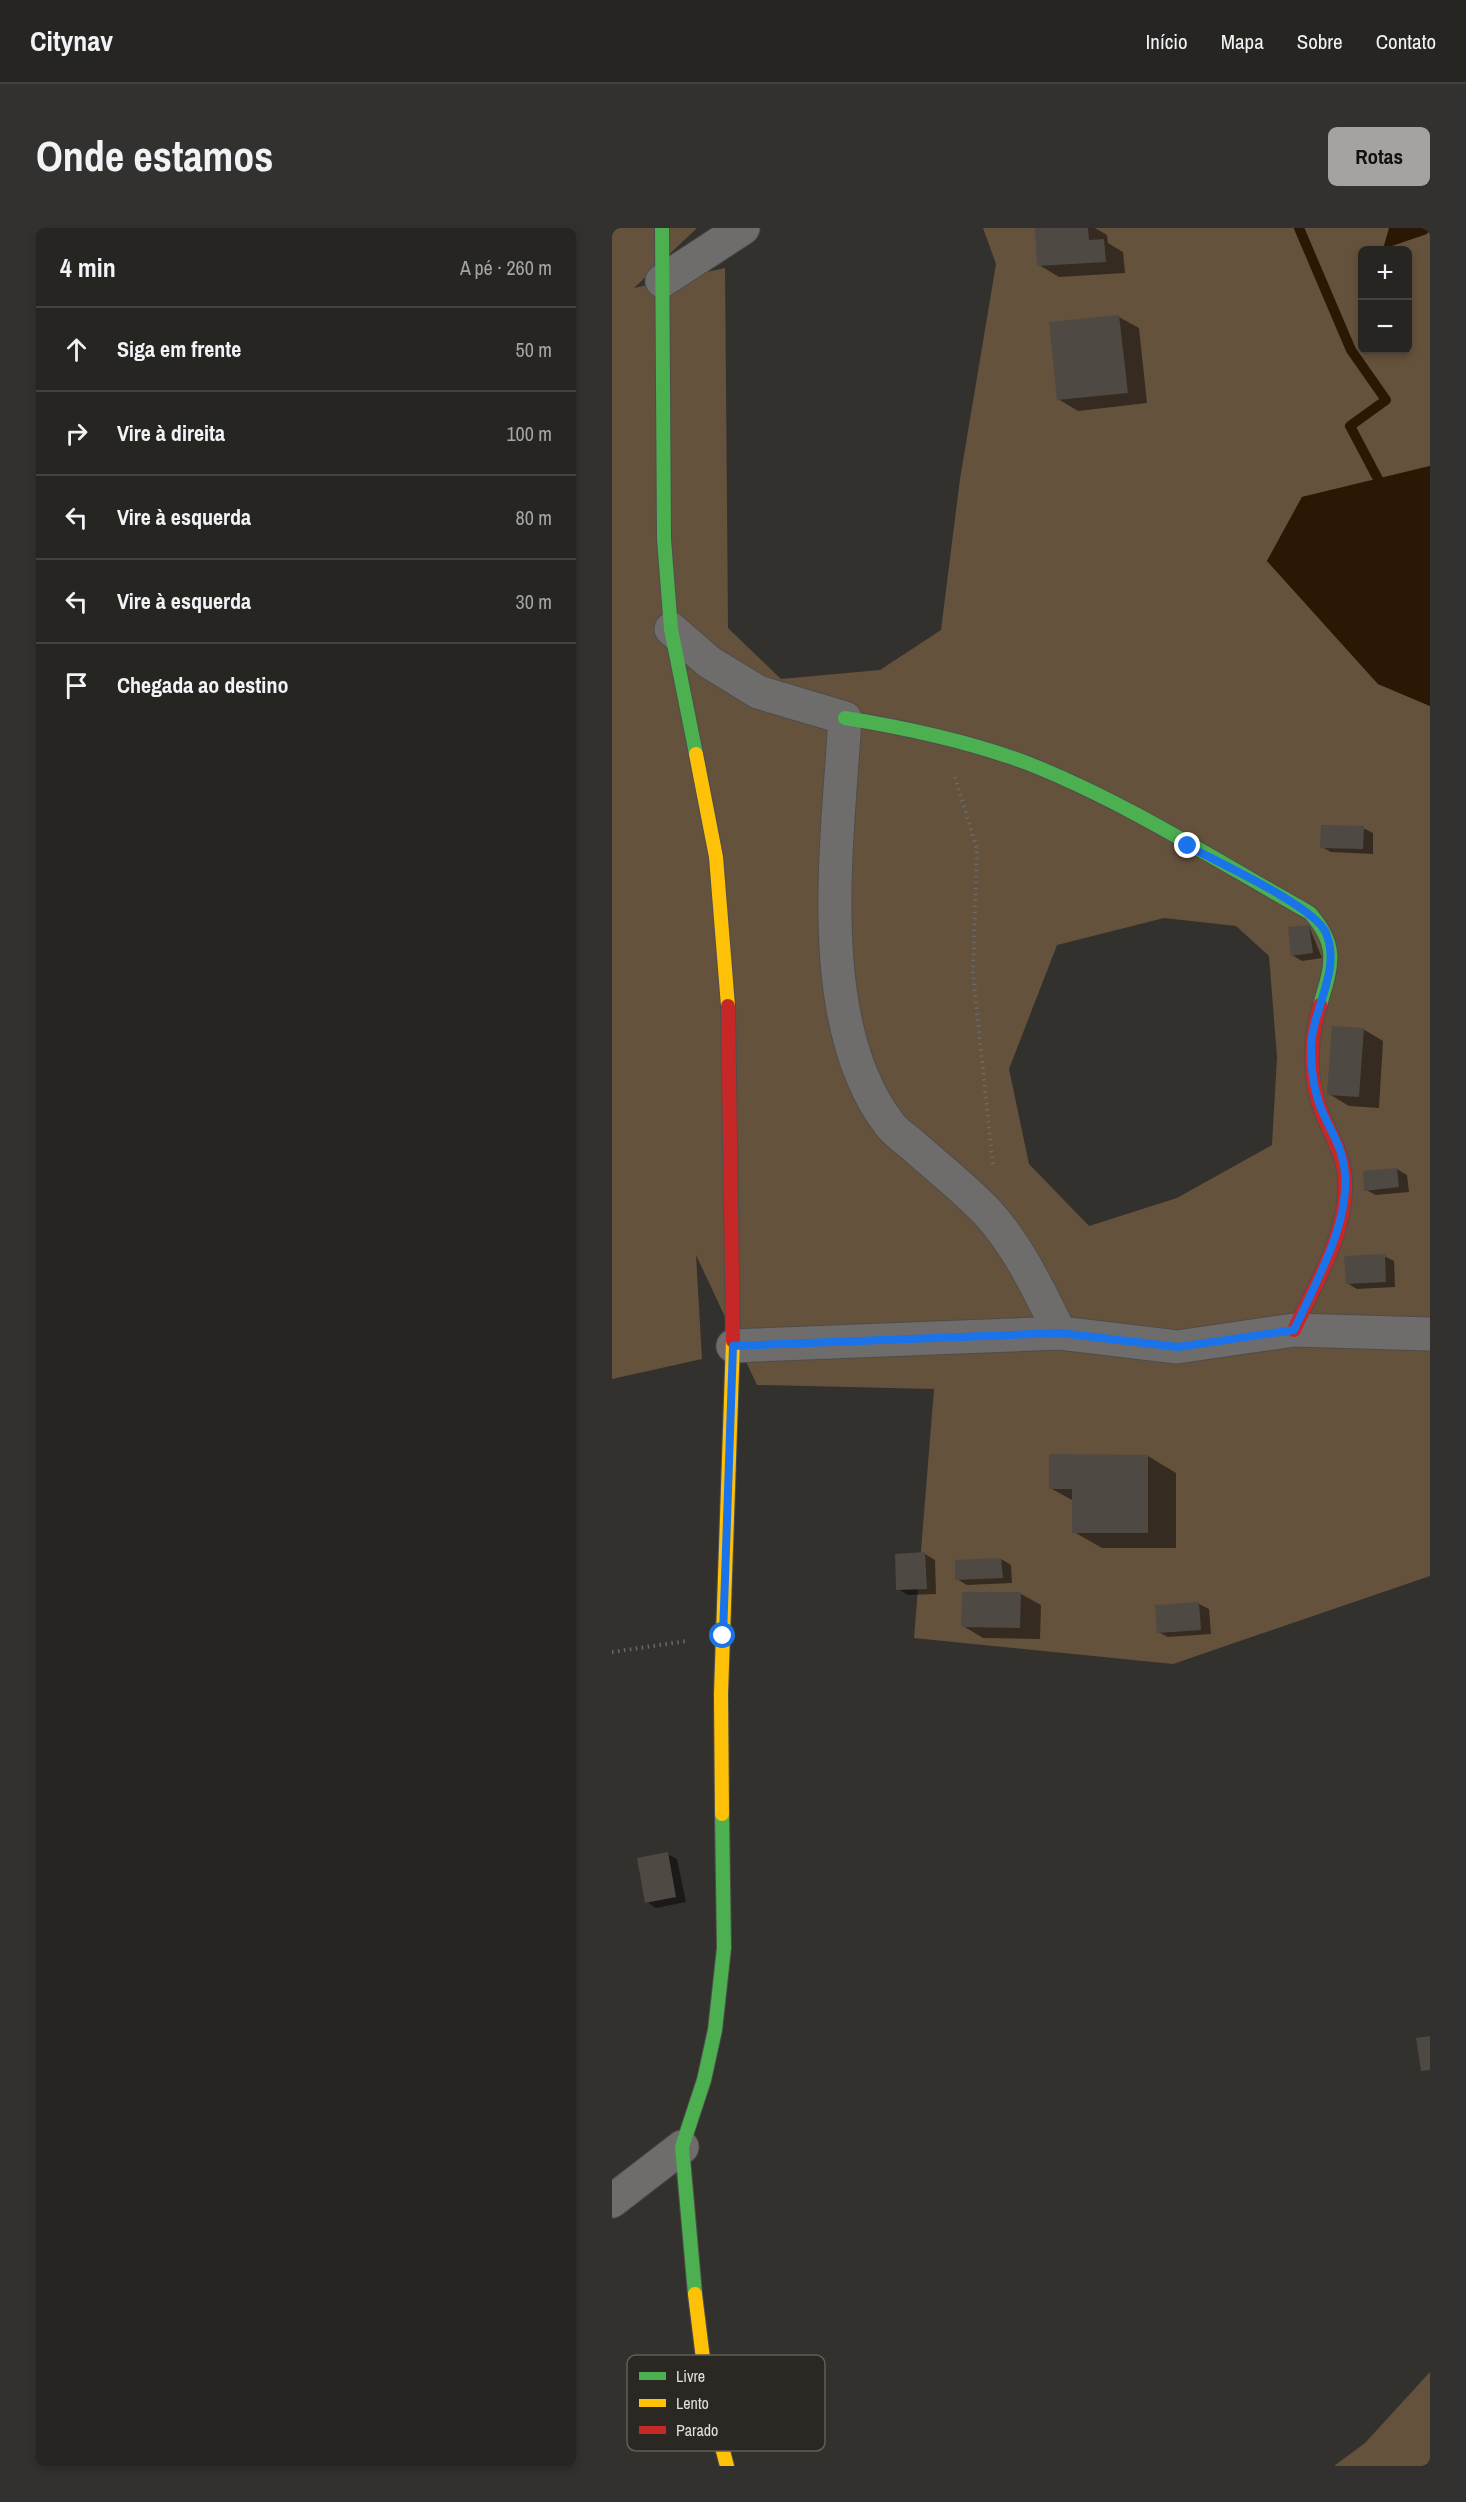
<!DOCTYPE html>
<html lang="pt">
<head>
<meta charset="utf-8">
<style>
	body { margin:0; font-family:"Archivo Narrow",sans-serif; background:#32312f; color:#f1f3f6 }
	.controls { position:absolute; right:18px; top:18px; display:grid; overflow:hidden; border-radius:9px; box-shadow:0 3px 9px #0003 }
	.controls button { width:54px; height:54px; display:grid; place-items:center; padding:0; border:0; border-bottom:2px solid #424240; background:#262522; color:#f1f3f6; font:30px sans-serif }
	.stop { position:absolute; width:18px; height:18px; margin:-14px; border:4px solid #1a73e8; border-radius:50%; background:#fff }
	.stop.end { background:#1a73e8; border-color:#fff; box-shadow:0 2px 6px #0008 }
	.list { margin:0; padding:0; list-style:none }
	h2 { display:flex; justify-content:space-between; align-items:center; height:78px; margin:0; padding:0 24px; font-size:26px }
	h2 small { font-size:20px; font-weight:400; color:#a4a5a5 }
	.list li { display:grid; grid-template-columns:39px 1fr auto; gap:18px; align-items:center; box-sizing:border-box; height:84px; padding:0 24px; border-top:2px solid #424240 }
	.list b { display:block; font-size:22px; white-space:nowrap }
	.list em { font-size:20px; font-style:normal; color:#a4a5a5 }
	.icon { flex:none; width:33px; height:33px; fill:none; stroke:currentColor; stroke-width:2; stroke-linecap:round; stroke-linejoin:round }
	.map { position:relative; flex:none; width:818px; height:2238px; overflow:hidden; border-radius:9px }
	header { display:flex; align-items:center; gap:36px; box-sizing:border-box; height:84px; padding:0 30px; background:#262522; border-bottom:2px solid #424240 }
	header strong { font-size:28px }
	nav { display:flex; gap:33px; margin-inline-start:auto; font-size:21px }
	.intro { display:flex; align-items:center; justify-content:space-between; box-sizing:border-box; height:144px; padding:0 36px }
	h1 { margin:0; font-size:42px }
	.button { padding:15px 27px; border-radius:9px; background:#a5a29f; color:#111; font-size:21px; font-weight:700 }
	main { display:flex; gap:36px; padding:0 36px }
	aside { flex:1; background:#262522; border-radius:9px; box-shadow:0 3px 9px #0003 }
	.map>svg:first-child { display:block }
</style>
</head>
<body>
<header>
<strong>Citynav</strong>
<nav><a>Início</a><a>Mapa</a><a>Sobre</a><a>Contato</a></nav>
</header>
<div class="intro"><h1>Onde estamos</h1><a class="button">Rotas</a></div>
<main>
<aside>
<h2>4 min<small>A pé · 260 m</small></h2>
<ul class="list">
<li><svg class="icon" aria-label="ahead" viewBox="0 0 24 24"><path d="M12 20V5M6 11l6-6 6 6"/></svg><div><b>Siga em frente</b></div><em>50 m</em></li>
<li><svg class="icon" aria-label="right" viewBox="0 0 24 24"><path d="M7 20v-9h11M14 6l5 5-5 5"/></svg><div><b>Vire à direita</b></div><em>100 m</em></li>
<li><svg class="icon" aria-label="left" viewBox="0 0 24 24"><path d="M17 20v-9H6M10 6l-5 5 5 5"/></svg><div><b>Vire à esquerda</b></div><em>80 m</em></li>
<li><svg class="icon" aria-label="left" viewBox="0 0 24 24"><path d="M17 20v-9H6M10 6l-5 5 5 5"/></svg><div><b>Vire à esquerda</b></div><em>30 m</em></li>
<li><svg class="icon" aria-label="arrive" viewBox="0 0 24 24"><path d="M6 21V4h12l-3 4 3 4H6"/></svg><div><b>Chegada ao destino</b></div></li>
</ul>
</aside>
<div class="map">
<svg width="818" height="2238" viewBox="0 0 818 2238">
	<rect width="100%" height="100%" fill="#33312e"/>
	<path fill="#65523c" fill-rule="evenodd" d="M 0,0 L 85,0 L 22,60 L 113,40 L 116,400 L 169,451 L 268,442 L 329,402 L 348,251 L 384,36 L 371,0 L 818,0 L 818,238 L 690,269 L 655,333 L 766,456 L 818,478 L 818,1348 L 561,1436 L 302,1410 L 322,1161 L 145,1157 L 84,1027 L 90,1131 L 0,1151 ZM 750,22 L 796,22 L 796,122 L 750,122 ZM 552,690 L 624,698 L 657,728 L 665,829 L 660,917 L 565,970 L 477,998 L 417,936 L 397,841 L 445,717 Z
		M 818,2144 L 818,2238 L 722,2238 L 753,2215 Z"/>
	<path fill="#2b1804" d="M 777,0 L 818,0 L 815,6 L 771,21 Z
		M 818,238 L 818,478 L 766,456 L 655,333 L 690,269 Z"/>
	<path fill="#0007" d="M 424,0 L 483,0 L 495,7 L 496,15 L 511,24 L 513,45 L 447,49 L 427,37 Z
		M 507,89 L 527,100 L 535,175 L 466,183 L 446,171 Z
		M 751,600 L 761,605 L 761,626 L 719,624 L 710,619 Z
		M 697,698 L 710,730 L 690,733 L 680,727 Z
		M 751,801 L 771,813 L 767,880 L 737,878 L 717,866 Z
		M 785,941 L 795,947 L 797,964 L 764,967 L 754,962 Z
		M 772,1028 L 782,1033 L 783,1059 L 745,1061 L 735,1055 Z
		M 536,1228 L 564,1245 L 564,1320 L 490,1320 L 462,1304 L 462,1273 L 438,1260 Z
		M 313,1326 L 323,1332 L 324,1366 L 296,1367 L 286,1361 Z
		M 389,1331 L 399,1337 L 400,1355 L 355,1357 L 345,1351 Z
		M 409,1366 L 429,1377 L 428,1411 L 371,1410 L 351,1398 Z
		M 587,1376 L 597,1381 L 599,1406 L 556,1409 L 546,1404 Z
		M 55,1626 L 65,1631 L 74,1674 L 44,1680 L 35,1674 Z"/>
	<g fill="none" stroke-linecap="round" stroke-linejoin="round">
		<path stroke="#2b1804" stroke-width="10" d="M 687,0 L 739,122 L 774,172 L 738,198 L 766,251"/>
	</g>
	<path fill="#4e4942" d="M 423,0 L 476,0 L 477,12 L 492,11 L 494,34 L 425,38 Z
		M 507,87 L 516,165 L 445,172 L 437,94 Z
		M 709,597 L 752,598 L 751,621 L 708,620 Z
		M 697,697 L 701,725 L 679,728 L 676,699 Z
		M 720,798 L 752,800 L 747,869 L 715,867 Z
		M 785,940 L 787,959 L 752,963 L 751,943 Z
		M 773,1026 L 774,1054 L 734,1056 L 732,1028 Z
		M 437,1226 L 536,1227 L 536,1305 L 460,1305 L 460,1261 L 437,1261 Z
		M 313,1324 L 315,1361 L 284,1362 L 283,1326 Z
		M 389,1330 L 391,1350 L 343,1352 L 343,1332 Z
		M 350,1364 L 409,1364 L 408,1400 L 349,1399 Z
		M 587,1374 L 589,1402 L 545,1405 L 543,1377 Z
		M 56,1624 L 64,1669 L 33,1675 L 25,1630 Z
		M 818,1808 L 818,1842 L 809,1843 L 804,1810 Z"/>
	<g fill="none" stroke-linecap="round" stroke-linejoin="round">
		<g stroke="#4e4d4b" stroke-width="35">
			<path id="street" d="M 50,53 L 131,0
				M 59,401 L 97,434 L 146,464 L 233,490 C 226,612 199,795 278,897 C 285,906 297,913 305,921 C 329,942 354,962 376,985 C 408,1021 427,1063 448,1105
				M 121,1118 L 448,1105 L 565,1119 L 682,1102 L 818,1106
				M 0,1973 L 70,1919"/>
		</g>
		<g stroke="#4e4d4b" stroke-width="16">
			<path id="fast" d="M 50,0 L 52,311 L 59,401 L 84,526
				M 233,490 C 295,500 356,513 415,535 C 514,574 605,633 698,685 C 727,718 720,737 708,777
				M 83,2066 L 70,1919 L 92,1852 L 103,1802 L 112,1720 L 110,1586"/>
		</g>
		<g stroke="#4e4d4b" stroke-width="16">
			<path id="slow" d="M 84,526 L 104,629 L 116,778
				M 110,1586 L 109,1466 L 121,1113
				M 83,2066 L 95,2163 L 115,2238"/>
		</g>
		<g stroke="#4e4d4b" stroke-width="16">
			<path id="jam" d="M 116,778 L 121,1113
				M 682,1102 C 703,1056 736,1005 733,952 C 732,929 720,909 711,888 C 696,850 697,815 708,777"/>
		</g>
		<path stroke="#6a6969" stroke-width="4" stroke-dasharray="1.5 4.5" stroke-linecap="butt" d="M 343,549 L 365,621 L 361,745 L 381,939
			M 0,1424 L 75,1413"/>
		<use href="#street" stroke="#6e6d6c" stroke-width="33"/>
		<use href="#fast" stroke="#4caf50" stroke-width="14"/>
		<use href="#slow" stroke="#ffc107" stroke-width="14"/>
		<use href="#jam" stroke="#c62828" stroke-width="14"/>
	</g>
	<g fill="none" stroke-linecap="round" stroke-linejoin="round">
		<path stroke="#1a73e8" stroke-width="8" d="M 111,1408 L 121,1118 L 448,1105 L 566,1119 L 682,1102 C 703,1055 741,991 732,938 C 729,915 714,896 707,875 C 701,858 699,838 699,821 C 699,783 730,743 714,705 C 704,679 605,634 576,618"/>
	</g>
	<rect x="15" y="2127" width="198" height="96" rx="9" fill="#2b2722" stroke="#625e5a" stroke-width="1.5"/>
	<rect x="27" y="2144" width="27" height="8" fill="#4caf50"/>
	<rect x="27" y="2171" width="27" height="8" fill="#ffc107"/>
	<rect x="27" y="2198" width="27" height="8" fill="#c62828"/>
	<g font-size="16" fill="#e2dfdc">
		<text x="64" y="2154">Livre</text>
		<text x="64" y="2181">Lento</text>
		<text x="64" y="2208">Parado</text>
	</g>
</svg>
<div class="controls">
<button>+</button>
<button>−</button>
</div>
<div class="stop" style="left:111px;top:1408px"></div>
<div class="stop end" style="left:576px;top:618px"></div>
</div>
</main>
</body>
</html>
